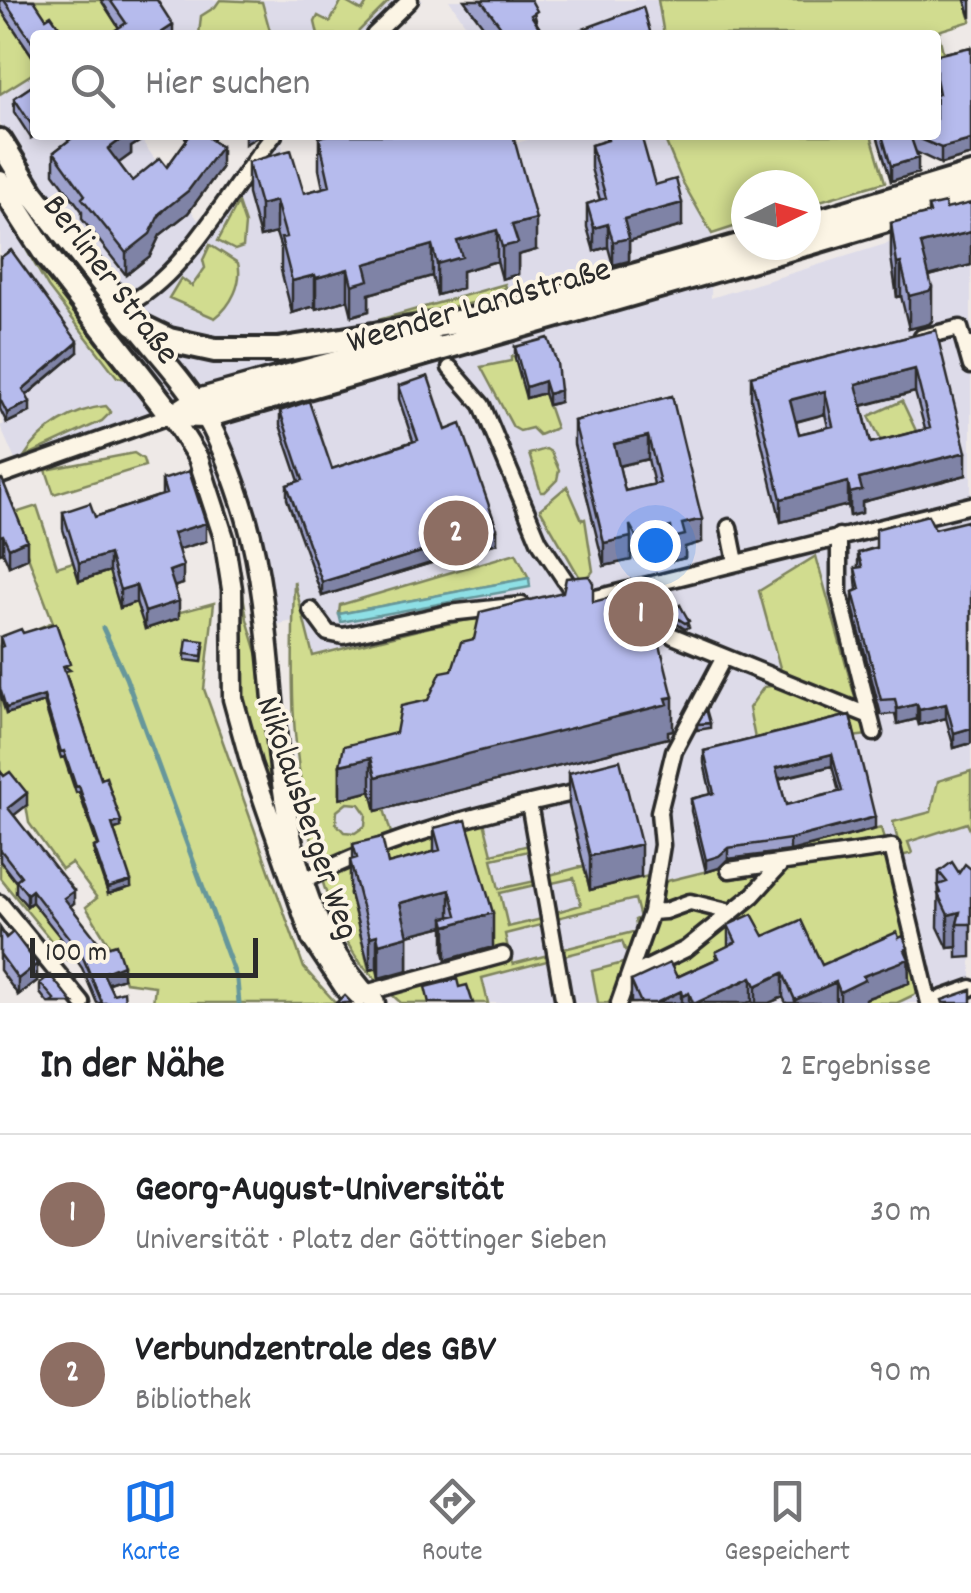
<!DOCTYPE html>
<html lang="de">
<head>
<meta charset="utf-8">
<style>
	body { margin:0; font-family:Dekko,sans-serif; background:#f6f6f6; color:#202124 }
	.compass { position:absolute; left:731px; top:170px; width:90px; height:90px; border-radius:50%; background:#fff; box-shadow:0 5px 15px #0003; rotate:85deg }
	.scale { position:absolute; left:30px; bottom:25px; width:228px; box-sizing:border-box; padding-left:10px; border:5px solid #2b2b2b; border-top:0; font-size:28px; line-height:35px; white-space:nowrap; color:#2b2b2b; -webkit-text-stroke:8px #fcf5e5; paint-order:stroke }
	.you { position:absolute; left:655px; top:545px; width:35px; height:35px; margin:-25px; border:8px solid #fff; border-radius:50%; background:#1a73e8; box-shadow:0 0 0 15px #1a73e833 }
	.badge { display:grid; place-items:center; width:65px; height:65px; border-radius:50%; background:#1a73e8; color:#fff; font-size:32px; font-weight:700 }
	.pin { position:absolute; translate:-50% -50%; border:5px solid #fff; box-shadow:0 2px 10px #0006 }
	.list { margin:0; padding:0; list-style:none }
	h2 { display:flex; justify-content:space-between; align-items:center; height:130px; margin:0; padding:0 40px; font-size:42px }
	h2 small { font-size:32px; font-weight:400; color:#757577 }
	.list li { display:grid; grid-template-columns:65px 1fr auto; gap:30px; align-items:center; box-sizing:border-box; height:160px; padding:0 40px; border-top:2px solid #e0e0e0 }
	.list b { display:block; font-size:38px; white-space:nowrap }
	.list p { margin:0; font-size:32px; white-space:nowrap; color:#757577 }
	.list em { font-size:32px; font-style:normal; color:#757577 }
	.icon { flex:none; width:55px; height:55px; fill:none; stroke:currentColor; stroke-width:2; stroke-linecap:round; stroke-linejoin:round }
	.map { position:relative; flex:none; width:971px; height:1003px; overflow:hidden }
	.search { position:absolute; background:#fff; box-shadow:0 5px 15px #0003; left:30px; right:30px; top:30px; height:110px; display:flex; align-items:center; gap:25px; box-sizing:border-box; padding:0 35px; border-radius:10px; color:#757577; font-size:38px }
	.sheet { height:450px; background:#fff }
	nav { display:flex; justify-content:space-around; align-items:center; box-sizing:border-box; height:140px; border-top:2px solid #e0e0e0; background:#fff; font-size:28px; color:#757577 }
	nav a { display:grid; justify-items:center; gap:5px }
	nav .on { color:#1a73e8 }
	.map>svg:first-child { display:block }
</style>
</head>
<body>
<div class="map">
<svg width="971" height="1003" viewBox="0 0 971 1003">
	<rect width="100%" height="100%" fill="#eee9e7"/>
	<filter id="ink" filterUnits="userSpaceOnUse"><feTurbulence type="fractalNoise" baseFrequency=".01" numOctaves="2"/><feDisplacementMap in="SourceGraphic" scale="20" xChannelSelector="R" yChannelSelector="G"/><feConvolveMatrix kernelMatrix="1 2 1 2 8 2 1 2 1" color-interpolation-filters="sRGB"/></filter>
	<g filter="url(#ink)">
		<path fill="#dddbe9" d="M 0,0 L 423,0 L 378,35 L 35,35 L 35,135 L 150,135 L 142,141 L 198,220 L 281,142 L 303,224 L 490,151 L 530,139 L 530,135 L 663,135 L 682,181 L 712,234 L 711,298 L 889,243 L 971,222 L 971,1003 L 401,1003 L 368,971 L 336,916 L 314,851 L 293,698 L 293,621 L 275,625 L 192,411 L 19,469 L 0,426 L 4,424 L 0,415 Z
			M 449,0 L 658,0 L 664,35 L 473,35 Z"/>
		<path fill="#d1dc8f" stroke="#7e845d" stroke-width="2.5" fill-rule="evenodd" d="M 24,0 L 101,0 L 124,35 L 55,35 Z
			M 220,0 L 262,2 L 271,35 L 199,35 L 201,16 L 215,7 Z
			M 342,0 L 362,11 L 368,1 L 373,3 L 375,0 L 390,0 L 355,35 L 318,35 L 315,22 L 318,16 L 330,22 Z
			M 658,0 L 965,0 L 971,21 L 938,31 L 943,52 L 936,54 L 936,35 L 664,35 Z
			M 0,8 L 35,60 L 35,72 L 0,94 Z
			M 663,135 L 871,135 L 885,182 L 806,205 L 806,185 L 746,185 L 746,223 L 712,234 L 682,181 Z
			M 238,203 L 245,224 L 243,247 L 235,250 L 218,241 Z
			M 210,245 L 238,263 C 243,283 231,306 215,318 L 169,298 L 181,278 L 192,286 L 205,268 L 203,260 Z
			M 26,249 L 126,379 L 117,377 L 48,287 Z
			M 505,284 L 506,287 L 489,300 L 375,321 Z
			M 547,346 L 527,398 L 544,393 L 556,428 L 539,435 L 532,428 L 520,431 L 513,427 L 481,367 L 511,361 L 511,357 Z
			M 902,401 L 917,433 L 885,448 L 869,416 Z
			M 106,406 L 111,412 L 102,421 L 24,457 C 41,429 74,409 106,406 Z
			M 546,449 L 551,452 L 559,470 L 557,480 L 545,492 L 541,492 L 529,454 Z
			M 134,453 L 143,459 L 145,466 L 54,494 L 46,470 Z
			M 210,464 L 231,523 L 247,619 L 267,686 L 283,835 L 244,706 L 205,466 Z
			M 567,486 L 582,520 L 585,519 L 593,571 L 590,575 L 580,578 L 540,509 Z
			M 37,506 L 57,567 L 73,562 L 80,581 L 128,565 L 114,587 L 120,607 L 136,602 L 177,613 L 214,603 L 204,689 L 304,968 L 336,1003 L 153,1003 L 155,986 L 125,982 L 116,956 L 86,907 L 97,898 L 71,863 L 62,869 L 29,823 L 26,805 L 0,772 L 0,644 L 53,622 L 12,514 Z
			M 516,553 L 529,578 L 339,614 L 340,605 Z
			M 816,556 L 857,705 L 782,675 L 759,591 Z
			M 294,581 L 313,656 L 430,627 L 491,616 L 373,798 L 376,810 L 384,809 L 391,833 L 467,812 L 484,822 L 492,854 L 529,845 L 529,851 L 492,859 L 499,889 L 535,881 L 535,885 L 500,893 L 508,927 L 542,919 L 541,925 L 505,934 L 508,949 L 495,952 L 486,920 L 350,894 L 369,970 L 377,969 L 380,982 C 319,940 294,767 293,696 C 292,658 293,619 294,581 ZM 347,803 L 359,804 L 366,814 L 365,826 L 355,833 L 344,832 L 336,823 L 337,811 Z
			M 778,685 L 861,718 L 868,735 L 757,749 L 749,708 L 764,687 Z
			M 971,771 L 971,832 L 967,823 L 908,842 L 912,853 L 902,856 L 893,822 L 931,812 L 938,781 Z
			M 881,828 L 922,991 L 897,1003 L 865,1003 L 736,966 L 635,1003 L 598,1003 L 592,971 L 627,962 L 631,948 L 625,950 L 622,941 L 560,957 L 560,950 L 637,931 L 635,920 L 640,918 L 635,899 L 553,919 L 553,913 L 581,905 L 574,878 L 548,884 L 546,876 L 584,866 L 590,890 L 653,875 L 659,883 Z
			M 0,861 L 21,888 L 27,906 L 32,902 L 61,936 L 59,939 L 75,959 L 67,960 L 0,878 Z
			M 548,955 L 547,961 L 482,978 L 488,1003 L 401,1003 L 389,992 L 511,958 L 513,964 Z"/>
		<path fill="#8edfe5" stroke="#66979b" stroke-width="2.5" d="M 529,578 L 530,587 L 341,622 L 339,614 Z"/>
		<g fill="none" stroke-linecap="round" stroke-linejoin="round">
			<path stroke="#66979b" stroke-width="5" d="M 103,628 L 126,678 L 237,980 L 239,1003"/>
			<g stroke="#2b2b2b" stroke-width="21">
				<path id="minor" d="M 374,35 L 410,0
					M 121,308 C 187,276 228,190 274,135
					M 922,337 L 960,328 L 965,345 L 971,345
					M 965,345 L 971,366
					M 450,368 L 482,405 L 539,541 L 575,595
					M 0,476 L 171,415
					M 729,527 L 736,562
					M 839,536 L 839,593 L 874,733
					M 578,600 L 596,598 L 971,505
					M 311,610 L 328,633 L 343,636 L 449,613 L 522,605
					M 640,611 L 673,636 L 870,716
					M 529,803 L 564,1003
					M 729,870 L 892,847 L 929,1003
					M 303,881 C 392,835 490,811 587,790
					M 0,903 L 82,1003
					M 651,912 L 665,911 L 690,902 L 731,912
					M 629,977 L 686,949 L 753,895 L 780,865
					M 365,993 L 503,955
					M 619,1003 L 651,912 L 662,845 L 659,812 L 674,751 L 723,659
					M 929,1003 L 971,988"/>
			</g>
			<g stroke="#2b2b2b" stroke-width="25">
				<path id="tertiary" d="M 136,326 C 159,355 188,385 206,417 C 223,447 236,484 246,517 C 291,673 250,879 375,1003
					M 355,1003 L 312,939 L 251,764 L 233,699 L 232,589 L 224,538 L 198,458 L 171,415 L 194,400 L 430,335"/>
			</g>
			<g stroke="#2b2b2b" stroke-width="30">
				<path id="primary" d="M 0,141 L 32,193 L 134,323 L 169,340 L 215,350 L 278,350 L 488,317 L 746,244
					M 0,183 L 47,256 L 171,415 L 206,416 L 802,245
					M 806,225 L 971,175
					M 806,244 L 971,195"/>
			</g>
			<use href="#minor" stroke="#fcf5e5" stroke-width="14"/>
			<use href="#tertiary" stroke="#fcf5e5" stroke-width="18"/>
			<use href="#primary" stroke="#fcf5e5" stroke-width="22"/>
		</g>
		<path fill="#9da1cc" stroke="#2b2b2b" stroke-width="2.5" fill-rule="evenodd" d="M 0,0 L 34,0 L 35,60 L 0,8 Z
			M 101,0 L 156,0 L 173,35 L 119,28 Z
			M 464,0 L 531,0 L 537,24 L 544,35 L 490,35 Z
			M 965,0 L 971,0 L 971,18 Z
			M 971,47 L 971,155 L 941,164 L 916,152 L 918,173 L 891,181 L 877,135 L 936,135 L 936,55 Z
			M 35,84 L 36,135 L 31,138 L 14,112 L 14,98 Z
			M 76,135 L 150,135 L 131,147 L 131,154 L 118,163 L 132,181 L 167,167 L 187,139 L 182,135 L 216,135 L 212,140 L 221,168 L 188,213 L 160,235 L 150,256 L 126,275 L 82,219 L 82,211 L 54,173 L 54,152 Z
			M 606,135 L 623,135 L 682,226 L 629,241 L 629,261 L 613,265 L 608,247 L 594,251 L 587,227 L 587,204 L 600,200 L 591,168 L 591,145 L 606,141 Z
			M 319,137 L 536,250 L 518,255 L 518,274 L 502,279 L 497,261 L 462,271 L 462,288 L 437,295 L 432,276 L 369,294 L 369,311 L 352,316 L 348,300 L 316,309 L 315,306 L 292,313 L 281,270 L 281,249 L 276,233 L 260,237 L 248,194 L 248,162 L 304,193 L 323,188 L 319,169 Z
			M 928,207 L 946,209 L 971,265 L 929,276 L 932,321 L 929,324 L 909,329 L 901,296 L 897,297 L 891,257 L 891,223 L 928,214 Z
			M 0,258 L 78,352 L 26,396 L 30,412 L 7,423 L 0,409 Z
			M 936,330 L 966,475 L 862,502 L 862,513 L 850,516 L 848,505 L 781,522 L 751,399 L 751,376 ZM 915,392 L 925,429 L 871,443 L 862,406 ZM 825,414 L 828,427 L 799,434 L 796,422 Z
			M 515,347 L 560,402 L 548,405 L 544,393 L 526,398 L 515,359 Z
			M 399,386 L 446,430 L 497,543 L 322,596 L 287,499 L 287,485 L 299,481 L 280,425 L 280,411 L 332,469 L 413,441 L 399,399 Z
			M 672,396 L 702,542 L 685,547 L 685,558 L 673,561 L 671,550 L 636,559 L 631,550 L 631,560 L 604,566 L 574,444 L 574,421 ZM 648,459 L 654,484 L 625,491 L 619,466 Z
			M 2,479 L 27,558 L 9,566 L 3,552 Z
			M 162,480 L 206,541 L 178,549 L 183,584 L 174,587 L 179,618 L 145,629 L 136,602 L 120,608 L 109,571 L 79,581 L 63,529 L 63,512 L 95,517 L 162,495 Z
			M 935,529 L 971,532 L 971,743 L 954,748 L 946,718 L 919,725 L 917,719 L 897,724 L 895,714 L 881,715 L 853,607 L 853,592 L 857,590 L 855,568 L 858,567 L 858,553 Z
			M 593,602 L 673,730 L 668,731 L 668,738 L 376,811 L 371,791 L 340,799 L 340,765 L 396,733 L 428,700 L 452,670 Z
			M 680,605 L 689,627 L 685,629 L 668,618 L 668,612 Z
			M 23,633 L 70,670 L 65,671 L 101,779 L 121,827 L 114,829 L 131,887 L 108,894 L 94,853 L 94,847 L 97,845 L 79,792 L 76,793 L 64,757 L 61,758 L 44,702 L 6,714 L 0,694 L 0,637 Z
			M 204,647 L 202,662 L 185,660 L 185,654 Z
			M 850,715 L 875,829 L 790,851 L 728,859 L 719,868 L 706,872 L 691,811 L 691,799 L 711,794 L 704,763 L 704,751 ZM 832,766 L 839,792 L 786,805 L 779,779 Z
			M 710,723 L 710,728 L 697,730 L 697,724 Z
			M 0,771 L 27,805 L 14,815 L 74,903 L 70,906 L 123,978 L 108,983 L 113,994 L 125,1003 L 97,1003 L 82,968 L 60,937 L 32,902 L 27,906 L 16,893 L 16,882 L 0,861 Z
			M 569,773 L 641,877 L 590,890 L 569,806 Z
			M 434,828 L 493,947 L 446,960 L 444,952 L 444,926 L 408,935 L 408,970 L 379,978 L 377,968 L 370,970 L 350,894 L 350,860 L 353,859 L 353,844 L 388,864 L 434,852 Z
			M 971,869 L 971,957 L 957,958 L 957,947 L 948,948 L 938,927 L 939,872 L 959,873 Z
			M 728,925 L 764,936 L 822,965 L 908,957 L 909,983 L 865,999 L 865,1003 L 786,1003 L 783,997 L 769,1003 L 753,1003 L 752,1001 L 747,1003 L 631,1003 L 631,981 L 677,977 L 716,959 L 716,952 L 728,946 Z
			M 0,928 L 37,981 L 18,995 L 0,970 Z
			M 40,983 L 73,1003 L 48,1003 L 40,993 Z"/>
		<path fill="#7f83a6" stroke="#2b2b2b" stroke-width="2.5" d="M 173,25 L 173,35 L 161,35 L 161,33 Z
			M 35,121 L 36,135 L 31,138 L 31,124 Z
			M 127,135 L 150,135 L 131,147 L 131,154 L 108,171 L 108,149 Z
			M 245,135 L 261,135 L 245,144 Z
			M 971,140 L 971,155 L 941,164 L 941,148 Z
			M 221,147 L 221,168 L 188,213 L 160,235 L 150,256 L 126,275 L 126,253 Z
			M 918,158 L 918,173 L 891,181 L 891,166 Z
			M 276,201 L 276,233 L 260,237 L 260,205 Z
			M 682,203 L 682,226 L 629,241 L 629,261 L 613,265 L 613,242 L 624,219 Z
			M 536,219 L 536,250 L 518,255 L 518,274 L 502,279 L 502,247 L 512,225 Z
			M 608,224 L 608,247 L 594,251 L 594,228 Z
			M 497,230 L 497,261 L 462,271 L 462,288 L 437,295 L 437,264 L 457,241 Z
			M 971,232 L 971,265 L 921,278 L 921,244 Z
			M 432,245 L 432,276 L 369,294 L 369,311 L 352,316 L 352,285 L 365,264 Z
			M 901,263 L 901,296 L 897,297 L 897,264 Z
			M 348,269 L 348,300 L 316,309 L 316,278 Z
			M 315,275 L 315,306 L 292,313 L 292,281 Z
			M 932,287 L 932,321 L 929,324 L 909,329 L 909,296 Z
			M 78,342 L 78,352 L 23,398 L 23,389 Z
			M 915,369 L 915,392 L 856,407 L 856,384 Z
			M 544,381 L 544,393 L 526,398 L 526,387 Z
			M 560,390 L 560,402 L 548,405 L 548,394 Z
			M 825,391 L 825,414 L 790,423 L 790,400 Z
			M 30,402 L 30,412 L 7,423 L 7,413 Z
			M 648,436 L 648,459 L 614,467 L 614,444 Z
			M 966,452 L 966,475 L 862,502 L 862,513 L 850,516 L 850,493 L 859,479 Z
			M 848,482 L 848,505 L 781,522 L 781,499 Z
			M 702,519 L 702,542 L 685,547 L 685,558 L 673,561 L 673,538 L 682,524 Z
			M 206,523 L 206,541 L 173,551 L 173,533 Z
			M 671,527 L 671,550 L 636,559 L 636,536 Z
			M 497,529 L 497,543 L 322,596 L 322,582 Z
			M 3,535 L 3,552 L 0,553 L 0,536 Z
			M 631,537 L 631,560 L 604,566 L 604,543 Z
			M 27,540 L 27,558 L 9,566 L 9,548 Z
			M 109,554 L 109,571 L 79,581 L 79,563 Z
			M 183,566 L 183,584 L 169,588 L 169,571 Z
			M 136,585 L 136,602 L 120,608 L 120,590 Z
			M 179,601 L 179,618 L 145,629 L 145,612 Z
			M 44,696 L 44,702 L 6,714 L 6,708 Z
			M 673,697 L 673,730 L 668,731 L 668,738 L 376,811 L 376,777 Z
			M 917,704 L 917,719 L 897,724 L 897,709 Z
			M 946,704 L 946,718 L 919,725 L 919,710 Z
			M 971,728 L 971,743 L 954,748 L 954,733 Z
			M 832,754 L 832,766 L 776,779 L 776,768 Z
			M 371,758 L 371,791 L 340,799 L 340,765 Z
			M 27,793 L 27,805 L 8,820 L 8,808 Z
			M 875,817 L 875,829 L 790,851 L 790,839 Z
			M 121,821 L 121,827 L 112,830 L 112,824 Z
			M 641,844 L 641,877 L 590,890 L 590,856 Z
			M 728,848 L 728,859 L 719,868 L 706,872 L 706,860 Z
			M 131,881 L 131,887 L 108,894 L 108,888 Z
			M 32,890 L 32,902 L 27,906 L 27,894 Z
			M 450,890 L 450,924 L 444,918 L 444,926 L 400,937 L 400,903 Z
			M 74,891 L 74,903 L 64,911 L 64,898 Z
			M 960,912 L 957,924 L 957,947 L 948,948 L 948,915 Z
			M 493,913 L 493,947 L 446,960 L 446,926 Z
			M 377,935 L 377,968 L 370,970 L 370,937 Z
			M 408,936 L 408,970 L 379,978 L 379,944 Z
			M 908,948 L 909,983 L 865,999 L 865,1003 L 840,1003 L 840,992 Z
			M 37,964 L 37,981 L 18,995 L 18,979 Z
			M 123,965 L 123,978 L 103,985 L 103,973 Z
			M 783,973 L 783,997 L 769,1003 L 756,1003 L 756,986 Z
			M 752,977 L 752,1001 L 747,1003 L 696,1003 Z
			M 836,982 L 836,1003 L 795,1003 L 795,1000 Z
			M 681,991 L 681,1003 L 656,1003 Z
			M 689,993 L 689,1003 L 682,1003 L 682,996 Z"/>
		<path fill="#b6bbed" stroke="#2b2b2b" stroke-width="2.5" fill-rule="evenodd" d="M 4,0 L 34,0 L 46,18 L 51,15 L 65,35 L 35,35 L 35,46 Z
			M 110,0 L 157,0 L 173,25 L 161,33 L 163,35 L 108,35 L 126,23 Z
			M 481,0 L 531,0 L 537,11 L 531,15 L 544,35 L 507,35 Z
			M 643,7 L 651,35 L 567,35 Z
			M 971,47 L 971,140 L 941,148 L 911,135 L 936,135 L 936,95 L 939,94 L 936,78 L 936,55 Z
			M 35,84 L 35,121 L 31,124 L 14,98 Z
			M 76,135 L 127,135 L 108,149 L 132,181 L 160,158 L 167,167 L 190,135 L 205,135 L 221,147 L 188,191 L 160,213 L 150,234 L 126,253 L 82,198 L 85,195 L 54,152 Z
			M 328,135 L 513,135 L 536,219 L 512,225 L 518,243 L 502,247 L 497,230 L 457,241 L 462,257 L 437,264 L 432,245 L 365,264 L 369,280 L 352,285 L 348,269 L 316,278 L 315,275 L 292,281 L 281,238 L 286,237 L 276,201 L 260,205 L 248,162 L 291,150 L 304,193 L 330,186 L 319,137 Z
			M 607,135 L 623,135 L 624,136 L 641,135 L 655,185 L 676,179 L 682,203 L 624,219 L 629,238 L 613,242 L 608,224 L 594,228 L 587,204 L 606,198 L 591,145 L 608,140 Z
			M 882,135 L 910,135 L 918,158 L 891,166 Z
			M 945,203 L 946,209 L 971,203 L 971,232 L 921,244 L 932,287 L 929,291 L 909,296 L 901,263 L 897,264 L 891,223 L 930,213 L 928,207 Z
			M 11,250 L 78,342 L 23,389 L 30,402 L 7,413 L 0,399 L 0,258 Z
			M 936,330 L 966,452 L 859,479 L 862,490 L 850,493 L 848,482 L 781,499 L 751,376 ZM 915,369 L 930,428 L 871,443 L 856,384 ZM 825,391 L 833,426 L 799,434 L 790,400 Z
			M 548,338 L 557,363 L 560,390 L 548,394 L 544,381 L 526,387 L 515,347 Z
			M 428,376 L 446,430 L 461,424 L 497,529 L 322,582 L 287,485 L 303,480 L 280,411 L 309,401 L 332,469 L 418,440 L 399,386 Z
			M 672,396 L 702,519 L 682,524 L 685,535 L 673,538 L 671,527 L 636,536 L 630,525 L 631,537 L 604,543 L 574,421 ZM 648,436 L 660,483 L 625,491 L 614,444 Z
			M 189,471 L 206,523 L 173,533 L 183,566 L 169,571 L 179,601 L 145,612 L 136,585 L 120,590 L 109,554 L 79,563 L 63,512 L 90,503 L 95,517 L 166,494 L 162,480 Z
			M 0,479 L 2,479 L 27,540 L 9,548 L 3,535 L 0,536 Z
			M 928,515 L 935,529 L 967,521 L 971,532 L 971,728 L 954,733 L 946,704 L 919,710 L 917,704 L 897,709 L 895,699 L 881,700 L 853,592 L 860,589 L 855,568 L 862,567 L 858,553 L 876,548 L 876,529 Z
			M 589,576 L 593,583 L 593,602 L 640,590 L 641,597 L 648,597 L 673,697 L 666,698 L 668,704 L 376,777 L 371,758 L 340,765 L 344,746 L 396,733 L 401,706 L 428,700 L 441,672 L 452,670 L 461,642 L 474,639 L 480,612 L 563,592 L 566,578 Z
			M 680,605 L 689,621 L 685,623 L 668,612 Z
			M 56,623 L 70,664 L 63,666 L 101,779 L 106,777 L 121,821 L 112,824 L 131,881 L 108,888 L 94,847 L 99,845 L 79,786 L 76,787 L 64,751 L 61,752 L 44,696 L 6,708 L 0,688 L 0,647 L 3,646 L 0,637 L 21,629 L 23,633 Z
			M 187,639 L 204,641 L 202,656 L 185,654 Z
			M 706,709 L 710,723 L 697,724 Z
			M 850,715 L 875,817 L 790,839 L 728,848 L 719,856 L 706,860 L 691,799 L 714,793 L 704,751 ZM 832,754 L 842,791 L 786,805 L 776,768 Z
			M 620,760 L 641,844 L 590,856 L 569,773 Z
			M 0,771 L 4,776 L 10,772 L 27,793 L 8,808 L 74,891 L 64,898 L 103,948 L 116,944 L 123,965 L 103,973 L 113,994 L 124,991 L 125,1003 L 102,1003 L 82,955 L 32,890 L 27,894 L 16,880 L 21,876 L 0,849 Z
			M 466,820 L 493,913 L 446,926 L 444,918 L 457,915 L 450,890 L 400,903 L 408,936 L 379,944 L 377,935 L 370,937 L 350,860 L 357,858 L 353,844 L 382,837 L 388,864 L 440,850 L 434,828 Z
			M 952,862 L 959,873 L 965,864 L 971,869 L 971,924 L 957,924 L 960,912 L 948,915 L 938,894 L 941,893 L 938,885 L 947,882 L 939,872 Z
			M 752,914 L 764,936 L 801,920 L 822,965 L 897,932 L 899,938 L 903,936 L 908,948 L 905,950 L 909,959 L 863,976 L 865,980 L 840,992 L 836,982 L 795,1000 L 783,973 L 756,986 L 752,977 L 696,1003 L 693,1003 L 689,993 L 682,996 L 681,991 L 656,1003 L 641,1003 L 631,981 L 670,963 L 677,977 L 719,958 L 716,952 L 736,942 L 728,925 Z
			M 0,928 L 6,938 L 13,932 L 37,964 L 18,979 L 0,954 Z
			M 50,975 L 73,1003 L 51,1003 L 55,1000 L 40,983 Z
			M 457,979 L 459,987 L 467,985 L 473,1003 L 429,1003 L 425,987 Z
			M 971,990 L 971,1003 L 943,1003 L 942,1000 Z
			M 344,995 L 352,1003 L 336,1003 Z"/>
	</g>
	<g text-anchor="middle" stroke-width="8" stroke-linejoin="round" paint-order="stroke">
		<g font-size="35" fill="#2b2b2b" stroke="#fcf5e5">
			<text transform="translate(113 278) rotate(53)" y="12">Berliner Straße</text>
			<text transform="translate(478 303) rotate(-16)" y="12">Weender Landstraße</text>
			<text transform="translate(310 817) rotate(71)" y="12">Nikolausberger Weg</text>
		</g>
	</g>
</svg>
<svg class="compass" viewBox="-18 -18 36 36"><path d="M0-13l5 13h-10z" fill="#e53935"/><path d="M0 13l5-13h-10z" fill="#757577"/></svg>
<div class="scale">100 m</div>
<div class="you"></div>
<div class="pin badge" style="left:641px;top:614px;background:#8d6e63">1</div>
<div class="pin badge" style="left:456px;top:533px;background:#8d6e63">2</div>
<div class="search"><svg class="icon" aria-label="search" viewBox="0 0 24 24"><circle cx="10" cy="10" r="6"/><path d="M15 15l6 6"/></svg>Hier suchen</div>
</div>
<section class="sheet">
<h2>In der Nähe<small>2 Ergebnisse</small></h2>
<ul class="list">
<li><span class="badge" style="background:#8d6e63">1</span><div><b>Georg-August-Universität</b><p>Universität · Platz der Göttinger Sieben</p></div><em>30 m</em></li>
<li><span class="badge" style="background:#8d6e63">2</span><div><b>Verbundzentrale des GBV</b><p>Bibliothek</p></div><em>90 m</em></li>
</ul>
</section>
<nav>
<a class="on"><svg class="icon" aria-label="map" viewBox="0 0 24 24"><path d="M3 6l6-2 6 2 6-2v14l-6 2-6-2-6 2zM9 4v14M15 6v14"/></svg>Karte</a>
<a><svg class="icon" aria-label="directions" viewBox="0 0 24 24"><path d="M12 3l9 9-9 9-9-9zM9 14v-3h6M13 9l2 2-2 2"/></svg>Route</a>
<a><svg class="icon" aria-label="saved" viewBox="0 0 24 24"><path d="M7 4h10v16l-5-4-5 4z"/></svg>Gespeichert</a>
</nav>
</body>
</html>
